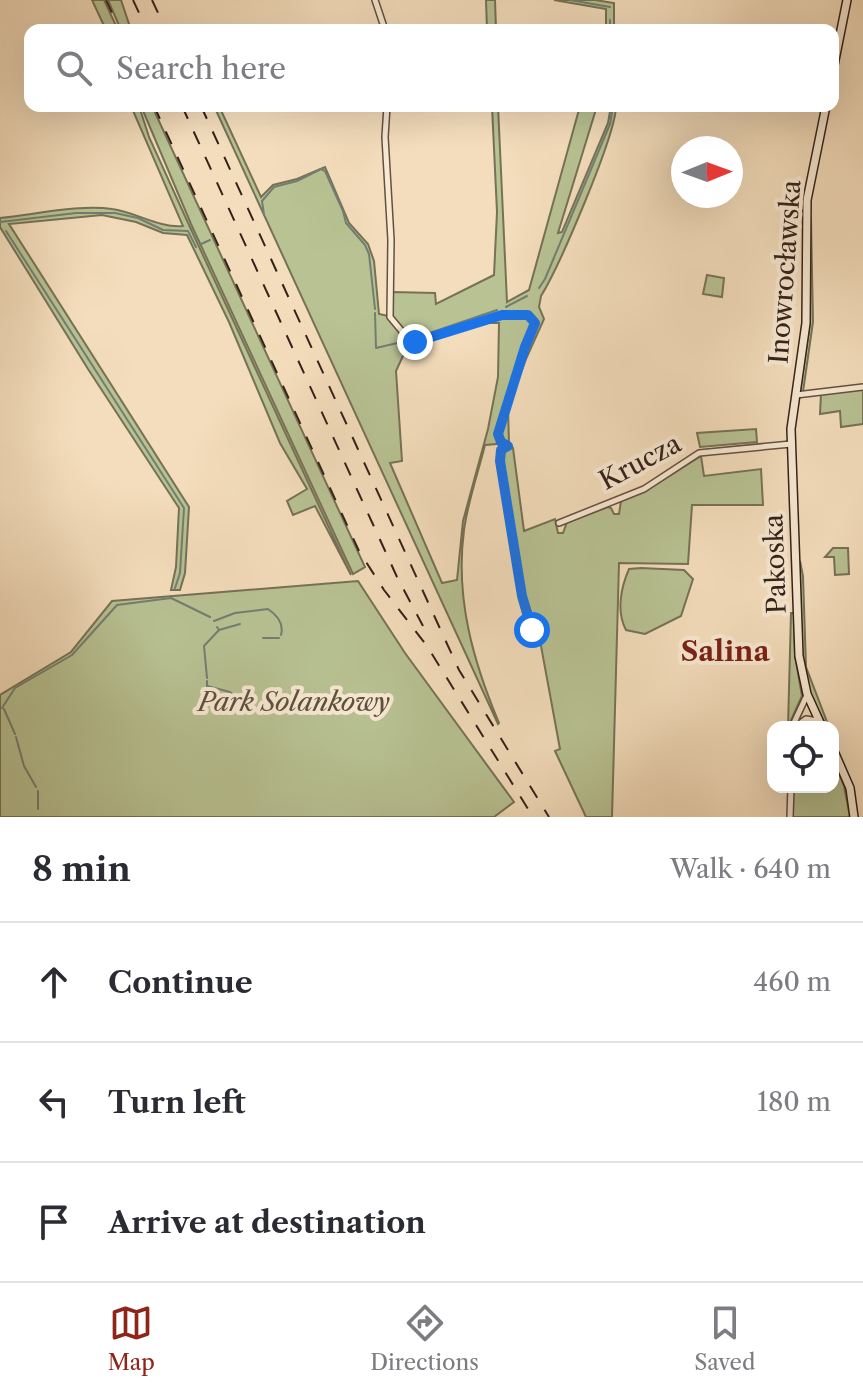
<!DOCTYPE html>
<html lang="en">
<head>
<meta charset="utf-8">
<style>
	body { margin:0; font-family:"Libre Caslon Text",serif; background:#f2f2f3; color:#2b2b33 }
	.controls { position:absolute; right:24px; bottom:24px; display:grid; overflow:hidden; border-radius:16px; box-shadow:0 8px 32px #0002 }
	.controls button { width:72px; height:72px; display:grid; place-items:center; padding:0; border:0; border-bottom:2px solid #e1e1e2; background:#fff; color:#2b2b33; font:40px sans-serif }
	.compass { position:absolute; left:671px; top:136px; width:72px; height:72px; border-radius:50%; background:#fff; box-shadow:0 8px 32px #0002; rotate:89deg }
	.stop { position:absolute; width:24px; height:24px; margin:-18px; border:6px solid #1a73e8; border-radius:50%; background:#fff }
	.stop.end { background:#1a73e8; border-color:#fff; box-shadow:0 2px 8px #0008 }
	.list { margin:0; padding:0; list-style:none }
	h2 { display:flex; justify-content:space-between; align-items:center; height:104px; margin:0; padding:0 32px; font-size:34px }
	h2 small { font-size:26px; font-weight:400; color:#7c7c81 }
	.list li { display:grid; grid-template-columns:52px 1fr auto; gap:24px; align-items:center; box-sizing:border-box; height:120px; padding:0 32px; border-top:2px solid #e1e1e2 }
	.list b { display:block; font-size:30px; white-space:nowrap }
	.list em { font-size:26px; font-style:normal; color:#7c7c81 }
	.icon { flex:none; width:44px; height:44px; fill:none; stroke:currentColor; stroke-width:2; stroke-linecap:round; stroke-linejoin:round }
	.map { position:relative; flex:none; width:863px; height:817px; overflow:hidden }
	.search { position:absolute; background:#fff; box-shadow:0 8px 32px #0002; left:24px; right:24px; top:24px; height:88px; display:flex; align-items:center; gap:20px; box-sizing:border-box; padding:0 28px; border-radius:16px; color:#7c7c81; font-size:30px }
	.sheet { height:464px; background:#fff }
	nav { display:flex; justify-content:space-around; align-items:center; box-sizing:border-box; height:112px; border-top:2px solid #e1e1e2; background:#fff; font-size:22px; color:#7c7c81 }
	nav a { display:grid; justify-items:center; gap:4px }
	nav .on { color:#8f2418 }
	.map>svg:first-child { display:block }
</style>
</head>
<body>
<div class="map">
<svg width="863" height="817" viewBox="0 0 863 817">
	<rect width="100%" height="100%" fill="#f4ddbc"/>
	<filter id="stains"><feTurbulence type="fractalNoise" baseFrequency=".0025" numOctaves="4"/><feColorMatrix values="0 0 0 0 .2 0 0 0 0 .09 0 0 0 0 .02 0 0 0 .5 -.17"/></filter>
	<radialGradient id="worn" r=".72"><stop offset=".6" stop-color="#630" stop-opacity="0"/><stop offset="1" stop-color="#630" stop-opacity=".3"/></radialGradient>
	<path fill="#b8c293" stroke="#767256" stroke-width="2" d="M 92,0 L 104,0 L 118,30 L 106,30 Z
		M 108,0 L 121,0 L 131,30 L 121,30 Z
		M 486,0 L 495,0 L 496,30 L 487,30 Z
		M 554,0 L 595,0 L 614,3 L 614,30 L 606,30 L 606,9 Z
		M 131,106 L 139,106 L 149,137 L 189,225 L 351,575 L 315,506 L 293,515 L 287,501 L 307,489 L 280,443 L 229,322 L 187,235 L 163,233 L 136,222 L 102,215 L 9,224 L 189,507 L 185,573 L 180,590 L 171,590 L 176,567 L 179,508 L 88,369 L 0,227 L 0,218 C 33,215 80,204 112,209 C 136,212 158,228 183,226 Z
		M 141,106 L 152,106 L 365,567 L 353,574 L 191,224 Z
		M 214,106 L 219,106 L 261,197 L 273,185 L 297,179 L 325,167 L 349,223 L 368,244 L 374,261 L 379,314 L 388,316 L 409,343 L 396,371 L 402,461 L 390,463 L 442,583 L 457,580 L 463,521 L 488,429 L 498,377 L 499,323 L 479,323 L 498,314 L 415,340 L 410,339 L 392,317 L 393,292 L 435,293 L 436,304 L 494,275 L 497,212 L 492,106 L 498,106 L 507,302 L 529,290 L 580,106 L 597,106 L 558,233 L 562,232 L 608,123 L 611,106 L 616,106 C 616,135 559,267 541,296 L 539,307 L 544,319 L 526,359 L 508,408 L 509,443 L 485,445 C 478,473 468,501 464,530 C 455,598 473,661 499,723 L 498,724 Z
		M 811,219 L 813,322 L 803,392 L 800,391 L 810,323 L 809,220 Z
		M 707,275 L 724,278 L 722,297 L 703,294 Z
		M 863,388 L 863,424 L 841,427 L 840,411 L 820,414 L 821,394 Z
		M 756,429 L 757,442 L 700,447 L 697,433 Z
		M 513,448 L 524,531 L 555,519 L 558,533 L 563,533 L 567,522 L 608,507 L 611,508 L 614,514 L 619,514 L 621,501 L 645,491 L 701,456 L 704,476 L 761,469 L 763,505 L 692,505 L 688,564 L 619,563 L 612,817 L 586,817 L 555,751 L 560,749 L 539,635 L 533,634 L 514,542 L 502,455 L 504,449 Z
		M 833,548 L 848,548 L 849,574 L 835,575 L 834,557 L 825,557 Z
		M 800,561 L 803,576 L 806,667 L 829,727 C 794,689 801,611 800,561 Z
		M 641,568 L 684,570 L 693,579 L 681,616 L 645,634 L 626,630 C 616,612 621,587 629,569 Z
		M 358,581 L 405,653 L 514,802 L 494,817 L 0,817 L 0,695 L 71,652 L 112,601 Z
		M 791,613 L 794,613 L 795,656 L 802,696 L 788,727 Z
		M 833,758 L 844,786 L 850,817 L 792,817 L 793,787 L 833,787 Z"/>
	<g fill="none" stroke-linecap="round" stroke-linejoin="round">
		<path stroke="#727e73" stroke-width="2" d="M 570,0 L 610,7
			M 610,20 L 610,30
			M 264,215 L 262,201 L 274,187 L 297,181 L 321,169 L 325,171 L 343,211 L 346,223 L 365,245 L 369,254 L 375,309
			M 0,222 L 76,213 L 115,213 L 138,218 L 163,230 L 188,231 L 196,247
			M 6,231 L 184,508 L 180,573 L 175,588
			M 201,244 L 210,240
			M 539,288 L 545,279 L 610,124 L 613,106
			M 506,307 L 527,296
			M 375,313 L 376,348 L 406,341
			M 412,339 L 497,310
			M 214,621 L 235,613 L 268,609 C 277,615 284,624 281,635
			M 219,630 L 240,624
			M 263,638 L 279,638
			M 207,678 L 204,646 L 219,630 L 217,627
			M 207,681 L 207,686 L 230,692 L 240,701
			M 2,708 L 15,688 L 72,655 L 117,605 L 171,598 L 210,617
			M 4,709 L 15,734
			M 16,737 L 24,766 L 36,787
			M 38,791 L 38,809"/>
		<g stroke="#645042" stroke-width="8">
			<path id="minor" d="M 375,0 L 385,30
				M 387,106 L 385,137 L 391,240 L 390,317 L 410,341 L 415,342 L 502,315 L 528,315 L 535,323 L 525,347 L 498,434 L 501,442 L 508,446 L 501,450 L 500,461 L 522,596 L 531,621 L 531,643
				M 796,395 L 863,387
				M 559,523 L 644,489 L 699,453 L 791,444
				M 792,727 L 807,695
				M 795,727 L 806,719 L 818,721
				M 790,817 L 791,787"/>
		</g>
		<g stroke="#34211a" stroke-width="10">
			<path id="secondary" d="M 833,70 L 847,0
				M 822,727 L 807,694 L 799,656 L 791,429 L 806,323 L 807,200 L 826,106
				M 833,749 L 850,788 L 854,817"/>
		</g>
		<use href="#minor" stroke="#f8e9d3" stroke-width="5"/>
		<use href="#secondary" stroke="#f8e9d3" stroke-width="7"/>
		<path stroke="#34211a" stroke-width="2" stroke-dasharray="14 14" stroke-linecap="butt" d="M 106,0 L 120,30
			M 133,0 L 147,30
			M 152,0 L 166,30
			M 154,106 L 359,551 L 384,590 L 427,646 L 533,817
			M 182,106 L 397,577 L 423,626
			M 201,106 L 459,670 L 549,817"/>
	</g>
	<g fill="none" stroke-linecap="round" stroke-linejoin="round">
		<path stroke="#1a73e8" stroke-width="10" d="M 415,342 L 502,315 L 528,315 L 535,323 L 525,347 L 498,434 L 501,442 L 508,446 L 501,450 L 500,461 L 522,596 L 532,630"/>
	</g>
	<g text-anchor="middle" stroke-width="8" stroke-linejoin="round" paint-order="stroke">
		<g font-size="26" fill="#34211a" stroke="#f8e9d3">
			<text transform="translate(785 272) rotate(-86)" y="9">Inowrocławska</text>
			<text transform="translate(640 462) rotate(-28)" y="9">Krucza</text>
			<text transform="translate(775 564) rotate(-92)" y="9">Pakoska</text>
		</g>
		<g font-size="26" font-style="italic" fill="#5c513e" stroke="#f8e9d3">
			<text x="294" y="711">Park Solankowy</text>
		</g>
		<g font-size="28" font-weight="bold" fill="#7a1f14" stroke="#f8e9d3">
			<text x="725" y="661">Salina</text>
		</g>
	</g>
	<rect width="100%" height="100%" filter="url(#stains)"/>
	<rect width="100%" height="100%" fill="url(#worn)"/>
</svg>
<div class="controls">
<button><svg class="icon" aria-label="locate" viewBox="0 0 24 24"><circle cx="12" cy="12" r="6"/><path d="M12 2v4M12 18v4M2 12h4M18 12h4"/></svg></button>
</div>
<svg class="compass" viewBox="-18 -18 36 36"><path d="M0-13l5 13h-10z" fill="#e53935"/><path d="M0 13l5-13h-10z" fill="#7c7c81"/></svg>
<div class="stop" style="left:532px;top:630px"></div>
<div class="stop end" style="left:415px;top:342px"></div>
<div class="search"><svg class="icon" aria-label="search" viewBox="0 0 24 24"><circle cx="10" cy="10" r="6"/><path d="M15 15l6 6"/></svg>Search here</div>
</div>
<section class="sheet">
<h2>8 min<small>Walk · 640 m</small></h2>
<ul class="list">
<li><svg class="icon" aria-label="ahead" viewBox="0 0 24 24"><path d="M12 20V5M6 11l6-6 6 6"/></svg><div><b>Continue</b></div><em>460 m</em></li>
<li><svg class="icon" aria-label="left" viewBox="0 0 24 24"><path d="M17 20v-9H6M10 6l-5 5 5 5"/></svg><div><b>Turn left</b></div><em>180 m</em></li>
<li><svg class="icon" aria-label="arrive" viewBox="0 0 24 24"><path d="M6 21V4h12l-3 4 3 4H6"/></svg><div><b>Arrive at destination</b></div></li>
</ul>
</section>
<nav>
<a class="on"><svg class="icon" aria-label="map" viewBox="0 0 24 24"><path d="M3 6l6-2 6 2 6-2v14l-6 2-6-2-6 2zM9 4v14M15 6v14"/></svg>Map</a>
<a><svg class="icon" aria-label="directions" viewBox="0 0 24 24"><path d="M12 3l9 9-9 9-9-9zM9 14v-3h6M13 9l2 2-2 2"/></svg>Directions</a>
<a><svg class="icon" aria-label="saved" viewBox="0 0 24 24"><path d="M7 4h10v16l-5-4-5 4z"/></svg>Saved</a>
</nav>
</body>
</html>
